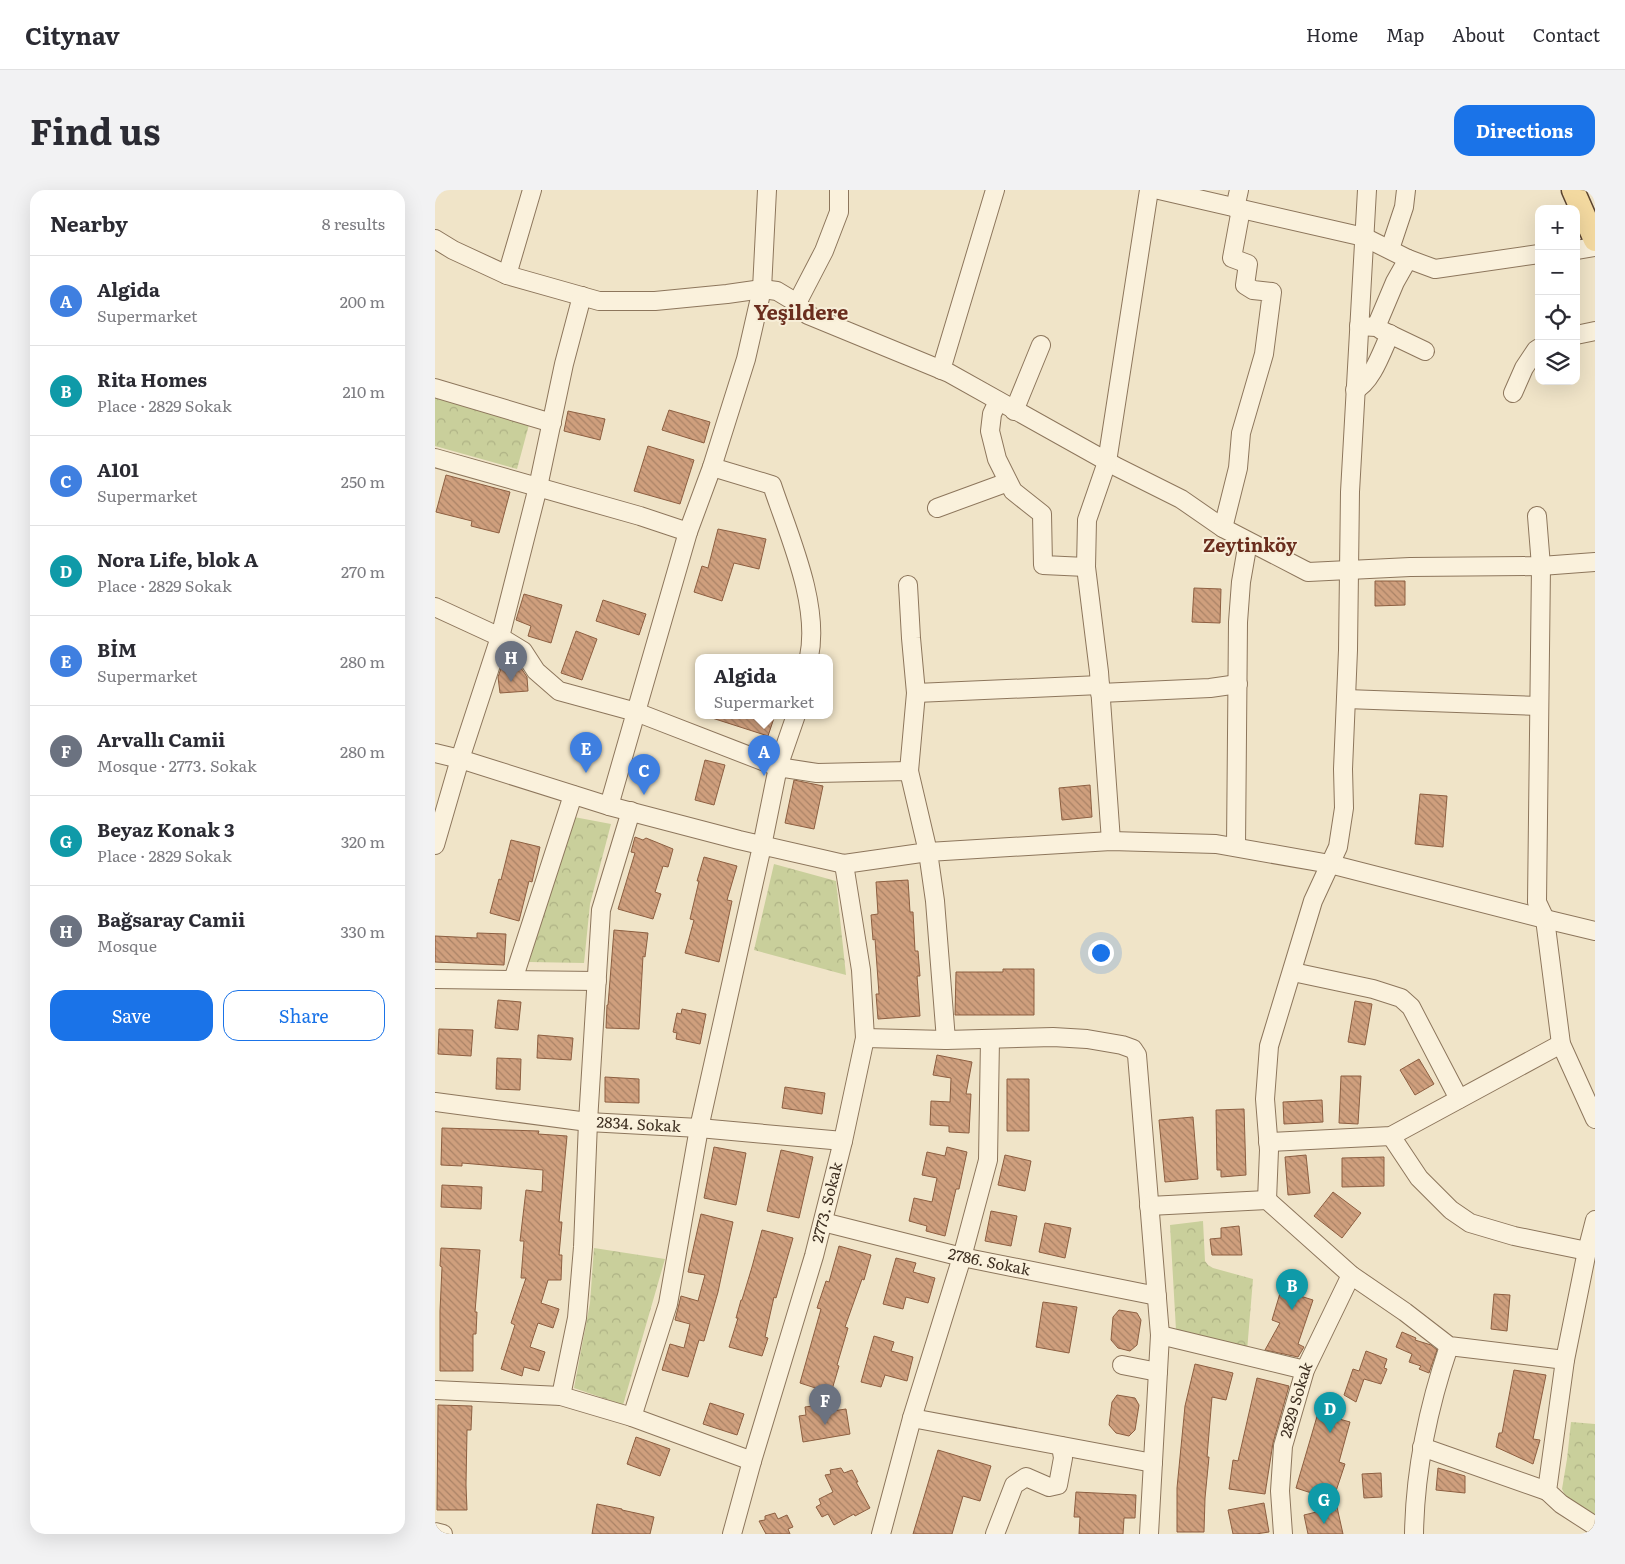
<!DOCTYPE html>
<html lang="en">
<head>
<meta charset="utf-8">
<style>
	body { margin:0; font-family:Literata,serif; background:#f2f2f3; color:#2b2b33 }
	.controls { position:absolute; right:15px; top:15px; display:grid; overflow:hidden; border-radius:10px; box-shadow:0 5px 20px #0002 }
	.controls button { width:45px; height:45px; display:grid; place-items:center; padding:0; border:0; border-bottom:1px solid #e1e1e2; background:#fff; color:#2b2b33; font:25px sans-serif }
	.you { position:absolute; left:665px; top:762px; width:18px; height:18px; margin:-12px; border:4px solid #fff; border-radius:50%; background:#1a73e8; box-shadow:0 0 0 8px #1a73e833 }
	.badge { display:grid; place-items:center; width:32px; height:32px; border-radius:50%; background:#1a73e8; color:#fff; font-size:16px; font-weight:700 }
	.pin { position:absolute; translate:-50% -41px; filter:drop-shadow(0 1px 2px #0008) }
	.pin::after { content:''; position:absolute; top:26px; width:18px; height:15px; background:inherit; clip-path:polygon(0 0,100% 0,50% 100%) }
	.popup { position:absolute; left:260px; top:464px; width:138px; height:65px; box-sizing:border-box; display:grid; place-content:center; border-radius:10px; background:#fff; filter:drop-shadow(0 1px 4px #0005); font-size:16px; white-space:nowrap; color:#7c7c81 }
	.popup b { font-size:19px; color:#2b2b33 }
	.popup::after { content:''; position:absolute; left:50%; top:100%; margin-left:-10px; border:10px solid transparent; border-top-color:#fff }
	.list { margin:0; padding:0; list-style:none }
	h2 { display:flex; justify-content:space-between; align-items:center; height:65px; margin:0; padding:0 20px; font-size:21px }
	h2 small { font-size:16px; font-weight:400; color:#7c7c81 }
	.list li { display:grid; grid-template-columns:32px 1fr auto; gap:15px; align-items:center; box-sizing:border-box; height:90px; padding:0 20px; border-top:1px solid #e1e1e2 }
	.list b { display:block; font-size:19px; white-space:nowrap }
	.list p { margin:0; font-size:16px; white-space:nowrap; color:#7c7c81 }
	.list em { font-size:16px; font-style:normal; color:#7c7c81 }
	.actions { display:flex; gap:10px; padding:15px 20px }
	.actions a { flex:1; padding:11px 0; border:1px solid #1a73e8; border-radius:15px; text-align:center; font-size:18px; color:#1a73e8 }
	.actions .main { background:#1a73e8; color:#fff }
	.icon { flex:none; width:28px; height:28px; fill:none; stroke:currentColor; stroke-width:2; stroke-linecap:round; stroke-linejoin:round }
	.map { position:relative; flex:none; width:1160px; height:1344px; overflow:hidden; border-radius:15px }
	header { display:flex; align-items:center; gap:30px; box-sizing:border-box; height:70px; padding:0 25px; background:#fff; border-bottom:1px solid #e1e1e2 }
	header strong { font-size:24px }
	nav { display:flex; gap:28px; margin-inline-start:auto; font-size:18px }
	.intro { display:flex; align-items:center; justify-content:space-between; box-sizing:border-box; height:120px; padding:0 30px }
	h1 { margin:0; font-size:35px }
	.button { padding:12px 22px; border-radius:15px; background:#1a73e8; color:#fff; font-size:18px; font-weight:700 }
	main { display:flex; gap:30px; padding:0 30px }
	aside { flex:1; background:#fff; border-radius:15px; box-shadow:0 5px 20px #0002 }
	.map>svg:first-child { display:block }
</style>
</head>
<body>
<header>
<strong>Citynav</strong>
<nav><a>Home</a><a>Map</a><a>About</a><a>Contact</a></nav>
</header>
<div class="intro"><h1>Find us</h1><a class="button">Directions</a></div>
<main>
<aside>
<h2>Nearby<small>8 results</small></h2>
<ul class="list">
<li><span class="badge" style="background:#3f7fe0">A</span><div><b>Algida</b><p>Supermarket</p></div><em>200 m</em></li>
<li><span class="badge" style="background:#0f9aa8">B</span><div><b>Rita Homes</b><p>Place · 2829 Sokak</p></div><em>210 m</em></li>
<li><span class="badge" style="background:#3f7fe0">C</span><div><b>A101</b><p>Supermarket</p></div><em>250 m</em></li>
<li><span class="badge" style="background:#0f9aa8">D</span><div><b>Nora Life, blok A</b><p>Place · 2829 Sokak</p></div><em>270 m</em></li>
<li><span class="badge" style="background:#3f7fe0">E</span><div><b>BİM</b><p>Supermarket</p></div><em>280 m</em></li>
<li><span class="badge" style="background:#6b7280">F</span><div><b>Arvallı Camii</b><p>Mosque · 2773. Sokak</p></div><em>280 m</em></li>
<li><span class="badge" style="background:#0f9aa8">G</span><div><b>Beyaz Konak 3</b><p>Place · 2829 Sokak</p></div><em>320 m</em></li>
<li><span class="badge" style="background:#6b7280">H</span><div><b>Bağsaray Camii</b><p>Mosque</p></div><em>330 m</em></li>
</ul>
<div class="actions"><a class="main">Save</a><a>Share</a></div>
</aside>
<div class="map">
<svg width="1160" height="1344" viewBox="0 0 1160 1344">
	<defs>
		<pattern id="forest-crowns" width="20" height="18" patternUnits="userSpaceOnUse" patternTransform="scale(1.25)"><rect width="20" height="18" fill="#c9cf9b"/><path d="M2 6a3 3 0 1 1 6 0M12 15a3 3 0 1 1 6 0" fill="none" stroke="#aeb285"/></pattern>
		<pattern id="building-back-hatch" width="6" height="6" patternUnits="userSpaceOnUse" patternTransform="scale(1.25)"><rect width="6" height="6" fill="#cf9f7d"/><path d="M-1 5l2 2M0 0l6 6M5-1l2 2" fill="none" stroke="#a98266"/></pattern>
	</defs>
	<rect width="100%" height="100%" fill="#f0e4c8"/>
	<path fill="url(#forest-crowns)" d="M 0,204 L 95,231 L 82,279 L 0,256 Z
		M 139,627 L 176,634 L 155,714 L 149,773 L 94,772 Z
		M 339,674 L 401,691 L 411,785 L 319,760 Z
		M 768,1031 L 770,1071 L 773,1075 L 778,1078 L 818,1089 L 812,1161 L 744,1144 L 741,1140 L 735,1035 Z
		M 159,1058 L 230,1069 L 188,1215 L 139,1198 L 155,1113 Z
		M 1136,1232 L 1160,1234 L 1160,1327 L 1135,1310 L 1130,1305 L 1127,1299 L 1132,1269 Z"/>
	<path fill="url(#building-back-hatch)" stroke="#8d5f41" d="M 234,220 L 275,232 L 269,253 L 227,240 Z
		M 133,221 L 170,229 L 165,250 L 129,241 Z
		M 213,256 L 259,270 L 245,314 L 199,301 Z
		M 11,285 L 75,302 L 64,343 L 36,336 L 37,331 L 1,322 Z
		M 283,339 L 331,349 L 324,379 L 299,373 L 287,411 L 259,402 L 267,376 L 273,378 Z
		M 940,391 L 970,391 L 970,415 L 940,416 Z
		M 759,398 L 786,399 L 785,433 L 757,432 Z
		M 89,404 L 127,415 L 116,453 L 93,446 L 96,436 L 81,430 Z
		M 168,410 L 211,424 L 204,445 L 161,431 Z
		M 141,441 L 162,449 L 147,490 L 126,483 Z
		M 82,472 L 92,487 L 93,501 L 65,503 L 63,487 L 68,473 Z
		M 275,525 L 340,525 L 333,546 L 274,527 Z
		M 270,570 L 290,575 L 279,615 L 260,610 Z
		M 359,590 L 388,596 L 379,639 L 350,633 Z
		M 655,595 L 657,627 L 627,630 L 624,598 Z
		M 985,604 L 1012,606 L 1008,657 L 980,654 Z
		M 200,647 L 208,650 L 211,648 L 238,659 L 233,677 L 228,676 L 220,702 L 226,704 L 218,729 L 183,719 L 200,663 L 196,662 Z
		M 76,650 L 105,657 L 97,692 L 94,691 L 84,731 L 55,723 L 64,689 L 66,690 Z
		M 269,667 L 302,676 L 292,710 L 297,711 L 284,772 L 250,763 L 259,730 L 255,729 L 264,691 L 262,691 Z
		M 473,690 L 475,722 L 478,722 L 480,761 L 483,761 L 485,786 L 482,786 L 485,826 L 443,829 L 441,804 L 444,804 L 440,749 L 438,750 L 436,725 L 443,724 L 441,692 Z
		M 179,740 L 213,743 L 210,767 L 208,766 L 204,839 L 171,838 L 172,815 L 173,815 Z
		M 42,743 L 71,744 L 69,775 L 0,772 L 0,746 L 42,748 Z
		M 568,779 L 599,779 L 599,825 L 520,825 L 521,782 L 568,782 Z
		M 63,810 L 86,812 L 83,840 L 60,838 Z
		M 920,811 L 937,814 L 930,855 L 913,852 Z
		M 247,819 L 271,824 L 265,854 L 241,849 L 242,843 L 238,842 L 242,823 L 246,824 Z
		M 4,839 L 38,840 L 36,866 L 3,864 Z
		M 103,845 L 138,848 L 136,870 L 102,868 Z
		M 502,865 L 537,872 L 531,904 L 536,904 L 534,943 L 514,942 L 514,936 L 495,935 L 496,911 L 515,912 L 516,888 L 498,885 Z
		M 62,868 L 86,869 L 85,900 L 61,899 Z
		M 984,869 L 999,894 L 980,905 L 965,880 Z
		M 906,886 L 926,886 L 923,934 L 904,933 Z
		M 170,887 L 204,889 L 204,913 L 170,912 Z
		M 572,889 L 594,889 L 594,941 L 572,941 Z
		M 350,897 L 390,903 L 387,924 L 347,918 Z
		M 887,910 L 888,932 L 849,934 L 848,912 Z
		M 809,919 L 811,985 L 786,987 L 786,980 L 782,980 L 781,920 Z
		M 758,927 L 763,989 L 730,992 L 724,930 Z
		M 7,938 L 104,941 L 103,944 L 132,946 L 124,1032 L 127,1032 L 124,1065 L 127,1065 L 126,1090 L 113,1090 L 106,1113 L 124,1119 L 118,1138 L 103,1133 L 95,1157 L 110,1162 L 104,1181 L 89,1177 L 87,1186 L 66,1179 L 80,1135 L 76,1133 L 91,1088 L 86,1088 L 89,1051 L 85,1051 L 91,1000 L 107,1002 L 108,980 L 27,973 L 27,976 L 6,975 Z
		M 279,957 L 311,963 L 301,1015 L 269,1008 Z
		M 512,957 L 532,962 L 524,999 L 521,999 L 510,1046 L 491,1041 L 492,1036 L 474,1031 L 479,1008 L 497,1012 L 502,988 L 487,985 L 492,962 L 510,966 Z
		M 346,960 L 378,967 L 364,1028 L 332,1021 Z
		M 570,965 L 596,971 L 590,1001 L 563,995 Z
		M 871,965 L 875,1003 L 853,1005 L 850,967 Z
		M 949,967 L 949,996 L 907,997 L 907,968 Z
		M 7,995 L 47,997 L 46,1019 L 6,1017 Z
		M 898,1002 L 926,1023 L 907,1048 L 879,1026 Z
		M 556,1021 L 582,1026 L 576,1056 L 550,1051 Z
		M 266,1024 L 298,1032 L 283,1102 L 269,1151 L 264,1150 L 253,1187 L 227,1180 L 235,1154 L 249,1158 L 255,1134 L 240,1130 L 246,1106 L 263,1111 L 270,1085 L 253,1082 Z
		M 610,1033 L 636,1038 L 630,1068 L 604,1062 Z
		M 804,1036 L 807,1065 L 777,1065 L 775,1049 L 786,1048 L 786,1038 Z
		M 327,1040 L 358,1048 L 341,1108 L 339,1107 L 330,1147 L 333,1148 L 327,1166 L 294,1157 L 303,1128 L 301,1128 L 306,1110 L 307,1110 L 317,1077 Z
		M 404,1056 L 436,1065 L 429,1090 L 427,1089 L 410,1137 L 413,1138 L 402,1175 L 404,1176 L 396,1203 L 365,1193 L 386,1119 L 382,1118 L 391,1091 L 394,1092 Z
		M 6,1058 L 45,1060 L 40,1122 L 42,1122 L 41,1144 L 38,1144 L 38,1181 L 5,1181 L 5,1121 L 7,1077 L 5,1076 Z
		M 461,1068 L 481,1073 L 478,1082 L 500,1088 L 493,1113 L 471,1107 L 468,1119 L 448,1114 Z
		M 846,1100 L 878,1110 L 863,1154 L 869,1157 L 863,1167 L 830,1160 L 845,1133 L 837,1130 Z
		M 1059,1104 L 1075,1105 L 1072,1141 L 1056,1139 Z
		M 608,1112 L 642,1117 L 634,1163 L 601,1157 Z
		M 684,1120 L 702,1123 L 706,1130 L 702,1155 L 695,1161 L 683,1158 L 676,1150 L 678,1127 Z
		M 967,1142 L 981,1148 L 980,1150 L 996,1155 L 1002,1160 L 994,1183 L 984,1179 L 986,1176 L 974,1172 L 977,1164 L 961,1157 Z
		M 439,1146 L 459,1152 L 456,1161 L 478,1167 L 472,1191 L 450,1185 L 446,1197 L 426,1192 Z
		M 931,1161 L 952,1169 L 949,1178 L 952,1179 L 946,1194 L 929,1189 L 921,1212 L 909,1205 L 918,1179 L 924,1181 Z
		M 760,1174 L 798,1183 L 791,1210 L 777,1207 L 772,1267 L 774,1267 L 770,1308 L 769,1342 L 742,1342 L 742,1298 L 750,1216 Z
		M 1079,1180 L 1111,1185 L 1098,1249 L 1105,1250 L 1098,1274 L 1061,1257 L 1064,1243 L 1067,1243 Z
		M 822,1188 L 854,1196 L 838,1253 L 830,1304 L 794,1299 L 798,1270 L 803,1271 Z
		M 682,1205 L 700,1208 L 704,1215 L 700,1240 L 694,1246 L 681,1243 L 674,1235 L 677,1212 Z
		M 275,1213 L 309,1224 L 302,1245 L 268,1234 Z
		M 393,1214 L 391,1222 L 411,1219 L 415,1244 L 368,1252 L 364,1226 L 371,1225 L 370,1217 Z
		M 3,1215 L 37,1216 L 36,1240 L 32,1240 L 31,1295 L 32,1320 L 2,1320 Z
		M 883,1223 L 915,1232 L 904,1272 L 910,1274 L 898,1310 L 861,1298 Z
		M 201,1247 L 235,1259 L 225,1286 L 192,1274 Z
		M 503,1260 L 556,1276 L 545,1311 L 528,1306 L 517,1344 L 478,1344 Z
		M 406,1278 L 409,1283 L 417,1280 L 423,1292 L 421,1292 L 435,1318 L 420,1326 L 419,1324 L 399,1335 L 393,1324 L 387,1327 L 381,1317 L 386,1314 L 384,1309 L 398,1302 L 390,1285 L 396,1284 L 395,1280 Z
		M 1003,1278 L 1030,1286 L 1030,1303 L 1001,1300 Z
		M 946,1283 L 947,1307 L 929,1308 L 927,1284 Z
		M 641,1302 L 701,1305 L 700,1328 L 689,1328 L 688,1344 L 644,1344 L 645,1327 L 639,1327 Z
		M 829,1313 L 834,1342 L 821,1344 L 798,1344 L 793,1320 Z
		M 162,1314 L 187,1319 L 187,1320 L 219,1327 L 215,1344 L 157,1344 Z
		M 902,1317 L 908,1344 L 873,1344 L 869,1325 Z
		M 340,1323 L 343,1329 L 352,1325 L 358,1337 L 353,1339 L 355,1344 L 331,1344 L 324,1331 L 330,1330 L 330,1326 Z"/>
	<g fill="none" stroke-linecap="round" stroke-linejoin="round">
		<g stroke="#8d765c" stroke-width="20">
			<g id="minor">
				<path d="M 332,0 L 327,99 L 311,169 L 277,277 L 253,342 L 201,522 L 343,577 L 361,525"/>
				<path d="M 724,0 L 929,47 L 973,69 L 1000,79 L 1104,64"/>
				<path d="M 800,18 L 804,0"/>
				<path d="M 0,49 L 18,60 L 72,85 L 164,111 L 220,111 L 292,104 L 327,99 L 342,101 L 362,113 L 373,125 L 514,183 L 682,277 L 746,309 L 788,338 L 873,382 L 975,377 L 1106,376 L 1160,372"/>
				<path d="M 955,59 L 969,17 L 971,0"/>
				<path d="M 1141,60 L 1160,57"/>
				<path d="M 72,85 L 97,0"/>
				<path d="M 362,113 L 389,61 L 404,22 L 404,0"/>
				<path d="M 924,136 L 941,137 L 960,92 L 973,69"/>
				<path d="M 946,140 L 990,161"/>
				<path d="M 1141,145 L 1160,141"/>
				<path d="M 506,180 L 560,0"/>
				<path d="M 0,198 L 117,233"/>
				<path d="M 920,200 C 937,192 947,161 955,144"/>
				<path d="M 1078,203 L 1089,178 L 1101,160 L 1104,158"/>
				<path d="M 563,211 L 557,224 L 555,241 L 562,269 L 578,301 L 607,324 L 608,375 L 651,377"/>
				<path d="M 579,221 L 606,155"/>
				<path d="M 0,268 L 205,326 L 253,342"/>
				<path d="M 277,277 L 337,295 C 354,346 385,414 374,467"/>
				<path d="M 502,318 L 573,292"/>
				<path d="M 1102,326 L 1106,376 L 1102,712 L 1110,729 L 1126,854 L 1160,929"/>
				<path d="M 788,338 L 803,278 L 806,243 L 829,164 L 837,102 L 818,100 L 810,95 L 813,74 L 797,68 L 806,19"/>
				<path d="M 473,395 L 476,448 L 481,503 L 474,581"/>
				<path d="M 0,417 L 65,447 L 88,461 L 101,481 L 124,501 L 201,522 L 174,616"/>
				<path d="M 481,503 L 665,495"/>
				<path d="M 665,503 L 775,498 L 803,494"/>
				<path d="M 911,509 L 1104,516"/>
				<path d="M 0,563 L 25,569 L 174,616 L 304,650 L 409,674 L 493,662 L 474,581 L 382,583 L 343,577 L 327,656 L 264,938 L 233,1114 L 197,1227"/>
				<path d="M 676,651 L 664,482 L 651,377 L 652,330 L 672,272 L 714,0"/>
				<path d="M 0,655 L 25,569 L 65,447 L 103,297 L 129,174 L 147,106"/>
				<path d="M 801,657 L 803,432 L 806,392 L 813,352"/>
				<path d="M 858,782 L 938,799 L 966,808 L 976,817 L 1024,909"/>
				<path d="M 0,789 L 162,791"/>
				<path d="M 78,790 L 138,605"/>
				<path d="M 430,848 L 511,850 L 618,847 L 652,849 L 687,855 L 698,859 L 702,865 L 725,1145 L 714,1344"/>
				<path d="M 511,850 L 500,711 L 493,662 L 676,651 L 781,654 L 895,674 L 1110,729 L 1160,741"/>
				<path id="s1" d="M 0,912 L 153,932 L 264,938 L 408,951"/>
				<path d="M 956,946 L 984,988 L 1016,1020 L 1035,1033 L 1079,1046 L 1152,1061"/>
				<path d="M 833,952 L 956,946 L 1126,854"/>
				<path d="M 832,1010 L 834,960 L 830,909 L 834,856 L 878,711 L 903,657 L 909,618 L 908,579 L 913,460 L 915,302 L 932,0"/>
				<path d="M 714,1016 L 832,1010 L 916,1085 L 970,1122 L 1014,1156 L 1130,1170"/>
				<path d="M 1160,1030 L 1152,1061 L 1130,1170 L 1112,1301 L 1126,1314 L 1160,1336"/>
				<path id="s2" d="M 388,1032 L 527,1067 L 722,1106"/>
				<path d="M 725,1145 L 870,1180"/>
				<path d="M 687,1175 L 723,1182"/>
				<path d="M 0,1200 L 126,1206 L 197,1227 L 317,1271"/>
				<path d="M 126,1206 L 142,1128 L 148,1057 L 153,932 L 166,720 L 196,621"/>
				<path d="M 477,1228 L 718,1273"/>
				<path d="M 987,1257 L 1112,1301"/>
				<path d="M 0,1342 L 8,1344"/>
				<path id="s3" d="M 297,1344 L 317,1271 L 379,1066 L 408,951 L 430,848 L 426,780 L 409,674"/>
				<path d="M 446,1344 L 477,1228 L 527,1067 L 553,970 L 555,849"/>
				<path d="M 560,1344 L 579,1295 L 591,1287 L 614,1297 L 623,1295 L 628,1268 L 626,1256"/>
				<path id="s4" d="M 848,1344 L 845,1301 L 848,1256 L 870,1180 L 916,1085"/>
				<path d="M 979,1344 C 980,1278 993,1218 1014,1156"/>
			</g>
		</g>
		<g stroke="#5b4430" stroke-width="25">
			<path id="major" d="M 1138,0 L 1160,50"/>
		</g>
		<use href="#minor" stroke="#faf1dc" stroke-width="18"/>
		<use href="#major" stroke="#f3d9a0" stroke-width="22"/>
	</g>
	<g text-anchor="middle" stroke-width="4" stroke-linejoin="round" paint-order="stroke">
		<g font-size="15" fill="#3d2e20" stroke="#f7eed8">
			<text dy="5" stroke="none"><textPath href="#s1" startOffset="205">2834. Sokak</textPath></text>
			<text dy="5" stroke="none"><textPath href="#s3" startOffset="345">2773. Sokak</textPath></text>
			<text dy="5" stroke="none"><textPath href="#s2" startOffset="171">2786. Sokak</textPath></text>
			<text dy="5" stroke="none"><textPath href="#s4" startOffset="136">2829 Sokak</textPath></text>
		</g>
		<g font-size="18" font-weight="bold" fill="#6b2e1e" stroke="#f7eed8">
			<text x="815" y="362">Zeytinköy</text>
		</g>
		<g font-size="20" font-weight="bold" fill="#6b2e1e" stroke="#f7eed8">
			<text x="366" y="130">Yeşildere</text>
		</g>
	</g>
</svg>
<div class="controls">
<button>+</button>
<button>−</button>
<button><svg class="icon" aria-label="locate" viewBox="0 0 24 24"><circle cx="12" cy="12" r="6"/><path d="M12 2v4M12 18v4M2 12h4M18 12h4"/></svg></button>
<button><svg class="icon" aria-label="layers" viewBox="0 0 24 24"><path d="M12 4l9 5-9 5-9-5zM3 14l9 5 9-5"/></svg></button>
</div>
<div class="you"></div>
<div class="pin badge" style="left:329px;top:586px;background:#3f7fe0">A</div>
<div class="popup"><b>Algida</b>Supermarket</div>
<div class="pin badge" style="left:857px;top:1120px;background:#0f9aa8">B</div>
<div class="pin badge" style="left:209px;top:605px;background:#3f7fe0">C</div>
<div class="pin badge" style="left:895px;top:1243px;background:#0f9aa8">D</div>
<div class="pin badge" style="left:151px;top:583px;background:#3f7fe0">E</div>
<div class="pin badge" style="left:390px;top:1235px;background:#6b7280">F</div>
<div class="pin badge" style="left:889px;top:1334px;background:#0f9aa8">G</div>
<div class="pin badge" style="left:76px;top:492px;background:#6b7280">H</div>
</div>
</main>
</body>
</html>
